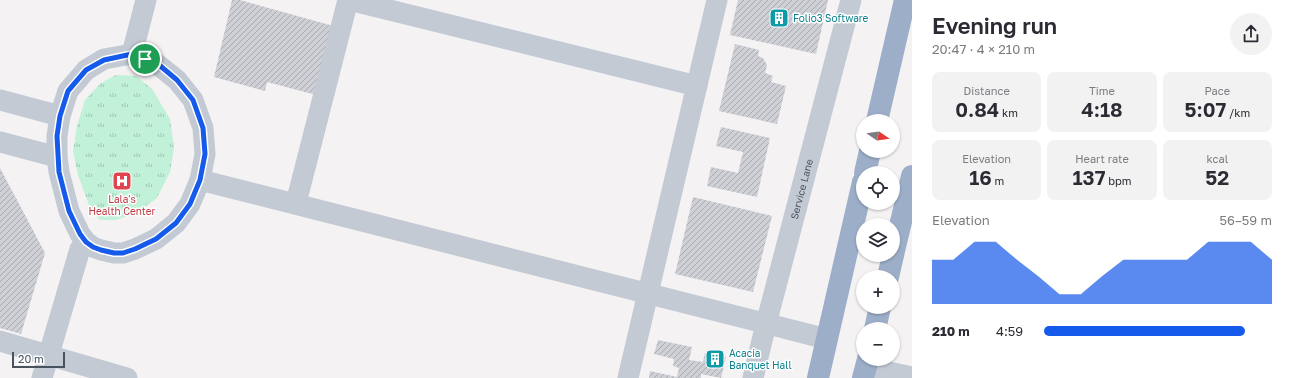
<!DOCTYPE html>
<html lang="en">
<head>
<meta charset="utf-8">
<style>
  :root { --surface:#fff; --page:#f2f2f3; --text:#2b2b33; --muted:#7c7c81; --accent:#155aeb }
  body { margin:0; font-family:"Golos Text",sans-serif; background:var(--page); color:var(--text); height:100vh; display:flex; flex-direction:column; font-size:15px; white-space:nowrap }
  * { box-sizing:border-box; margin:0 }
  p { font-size:13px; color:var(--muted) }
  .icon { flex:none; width:22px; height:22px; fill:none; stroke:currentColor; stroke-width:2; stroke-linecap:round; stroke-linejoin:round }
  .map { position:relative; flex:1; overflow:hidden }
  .sheet { display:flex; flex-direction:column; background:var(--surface); width:380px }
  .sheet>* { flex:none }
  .needle { width:26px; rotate:103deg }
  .fabs { position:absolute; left:856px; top:114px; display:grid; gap:8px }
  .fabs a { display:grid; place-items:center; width:44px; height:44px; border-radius:50%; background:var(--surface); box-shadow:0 1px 3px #0004; font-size:20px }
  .scale { position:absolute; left:12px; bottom:10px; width:53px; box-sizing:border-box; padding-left:4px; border:2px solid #495360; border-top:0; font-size:11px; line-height:14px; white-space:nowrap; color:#495360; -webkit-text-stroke:3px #fff; paint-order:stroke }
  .pin { position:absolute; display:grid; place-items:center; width:34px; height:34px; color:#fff; margin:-17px; border:2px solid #fff; border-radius:50%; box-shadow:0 1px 4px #0007 }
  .round { display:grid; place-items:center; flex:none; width:42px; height:42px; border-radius:21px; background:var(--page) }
  .headline { display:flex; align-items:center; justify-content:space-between; height:68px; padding:0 20px }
  h1 { font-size:22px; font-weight:600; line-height:30px }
  .metrics { display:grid; grid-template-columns:repeat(3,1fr); gap:6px; height:68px; padding:4px 20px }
  .metrics div { display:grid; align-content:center; border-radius:8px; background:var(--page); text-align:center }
  .metrics b { font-size:20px; font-weight:600 }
  .metrics small { font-size:11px; font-weight:400 }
  .metrics p { font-size:11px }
  .chart { height:112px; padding:8px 20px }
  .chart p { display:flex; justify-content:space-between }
  .chart svg { width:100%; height:72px; margin-top:4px; fill:var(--accent); opacity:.7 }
  ul { padding:0 20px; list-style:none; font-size:13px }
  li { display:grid; grid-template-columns:64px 48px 1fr; align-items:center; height:30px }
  li i { height:10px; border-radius:5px; background:var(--accent) }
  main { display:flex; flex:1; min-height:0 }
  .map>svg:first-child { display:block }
  .grass { fill:url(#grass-tufts) }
  .building { fill:url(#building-hatch) }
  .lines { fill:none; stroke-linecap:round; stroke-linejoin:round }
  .minor { stroke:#c3cad4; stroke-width:21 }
  .trunk { stroke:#9daec9; stroke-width:22 }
  .route-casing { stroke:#fff; stroke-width:8 }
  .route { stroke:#155aeb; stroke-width:5 }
  .labels { text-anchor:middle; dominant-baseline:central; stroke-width:3; stroke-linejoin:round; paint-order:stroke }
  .culture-label { font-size:10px; fill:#0d838f; stroke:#fff; text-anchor:start }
  .street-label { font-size:10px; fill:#495360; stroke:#fff }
  .health-label { font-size:10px; fill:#be3a42; stroke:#fff }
</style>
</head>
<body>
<main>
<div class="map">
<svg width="912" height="378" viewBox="0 0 912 378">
  <defs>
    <pattern id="grass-tufts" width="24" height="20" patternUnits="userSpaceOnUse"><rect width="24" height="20" fill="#c1f1d9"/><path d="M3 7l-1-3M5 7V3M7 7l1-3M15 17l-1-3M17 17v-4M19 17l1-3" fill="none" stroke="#9fc6b3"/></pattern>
    <pattern id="building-hatch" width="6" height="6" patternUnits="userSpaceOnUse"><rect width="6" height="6" fill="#ced0d6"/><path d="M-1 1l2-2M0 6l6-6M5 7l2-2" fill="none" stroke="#a9abb1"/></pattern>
  </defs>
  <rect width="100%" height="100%" fill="#f4f2f2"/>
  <polygon class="grass" points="116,75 136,76 152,89 170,119 174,148 170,172 157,198 136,213 116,220 100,220 89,205 78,175 73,151 77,126 85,100 101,83"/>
  <g class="building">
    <polygon points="232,0 240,0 337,27 320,96 267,82 265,91 214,77"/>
    <polygon points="738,0 828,0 816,54 730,35"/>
    <polygon points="735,44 759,50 758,56 763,58 767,65 765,73 773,76 771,82 786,86 777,124 719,111"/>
    <polygon points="721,127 770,138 757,197 707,186 711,167 738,173 743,152 716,146"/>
    <polygon points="0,168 45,253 21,334 0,328"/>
    <polygon points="693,197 772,216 753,292 675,274"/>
    <polygon points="658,340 692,347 689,360 703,362 705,353 726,357 721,378 701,374 701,378 649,378 650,371 677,377 679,368 673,366 674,359 654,354"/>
  </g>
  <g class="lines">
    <g class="minor">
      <polyline points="349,0 697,86"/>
      <polygon points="132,54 157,64 177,80 193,100 203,128 205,154 200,180 190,204 176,223 156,239 135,249 123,253 114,253 101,250 93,247 86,242 80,234 69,211 59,172 57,157 57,136 60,116 68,91 86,70 104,59"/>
      <polyline points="132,54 146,0"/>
      <polyline points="0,100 60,116"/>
      <polyline points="0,142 57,157"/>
      <polyline points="200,180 827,339"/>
      <polyline points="296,203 348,0"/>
      <polyline points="0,341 127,378"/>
      <polyline points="866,367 912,377"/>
      <polyline points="42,378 80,249 86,242"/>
      <polyline points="628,378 717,0"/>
      <path id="s1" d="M 753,378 L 766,324 L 851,0"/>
    </g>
    <g class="trunk">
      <polyline points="877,121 905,0"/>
      <polyline points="865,173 870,151"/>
      <polyline points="893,255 912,176"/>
      <polyline points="888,277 893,255"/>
      <polyline points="875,329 880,307"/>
      <polyline points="818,378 863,182"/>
      <polyline points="863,378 868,359"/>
    </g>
  </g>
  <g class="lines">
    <defs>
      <polygon id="route" points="132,54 158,64 177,80 193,100 203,128 205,154 200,180 190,204 176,223 156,239 135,249 123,253 114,253 101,250 93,247 86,242 80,234 69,211 59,172 57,136 60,116 68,91 86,70 104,60"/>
    </defs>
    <use href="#route" class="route-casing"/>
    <use href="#route" class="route"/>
  </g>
  <defs>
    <symbol id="building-square" viewBox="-11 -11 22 22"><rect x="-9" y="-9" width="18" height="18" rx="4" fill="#0f9aa8" stroke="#fff"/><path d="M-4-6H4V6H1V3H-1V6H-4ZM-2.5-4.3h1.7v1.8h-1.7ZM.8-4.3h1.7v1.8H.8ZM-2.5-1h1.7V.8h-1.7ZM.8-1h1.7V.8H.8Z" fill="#fff"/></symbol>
    <symbol id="hospital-square" viewBox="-11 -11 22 22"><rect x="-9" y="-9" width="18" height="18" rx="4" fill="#e0444e" stroke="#fff"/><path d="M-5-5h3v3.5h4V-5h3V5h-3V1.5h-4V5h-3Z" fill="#fff"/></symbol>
  </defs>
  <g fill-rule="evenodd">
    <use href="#building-square" x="768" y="7" width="22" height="22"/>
    <use href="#hospital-square" x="111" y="170" width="22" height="22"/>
    <use href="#building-square" x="704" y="348" width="22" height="22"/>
  </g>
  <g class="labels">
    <g class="culture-label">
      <text x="793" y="18">Folio3 Software</text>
      <text x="729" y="353">Acacia<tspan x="729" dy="12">Banquet Hall</tspan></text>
    </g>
    <g class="street-label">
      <text stroke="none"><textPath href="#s1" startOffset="195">Service Lane</textPath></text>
    </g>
    <g class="health-label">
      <text x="122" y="199">Lala's<tspan x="122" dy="12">Health Center</tspan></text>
    </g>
  </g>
</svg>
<div class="fabs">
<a><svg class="needle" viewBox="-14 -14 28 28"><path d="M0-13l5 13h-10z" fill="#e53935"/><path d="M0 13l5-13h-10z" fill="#7c7c81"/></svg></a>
<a><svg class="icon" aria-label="locate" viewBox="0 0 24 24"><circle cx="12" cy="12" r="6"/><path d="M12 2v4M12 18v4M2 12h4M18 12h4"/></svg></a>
<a><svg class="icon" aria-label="layers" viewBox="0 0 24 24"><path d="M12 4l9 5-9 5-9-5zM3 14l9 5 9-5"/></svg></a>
<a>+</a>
<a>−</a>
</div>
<div class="scale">20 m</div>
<div class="pin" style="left:145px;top:59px;background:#1e9e55"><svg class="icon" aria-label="arrive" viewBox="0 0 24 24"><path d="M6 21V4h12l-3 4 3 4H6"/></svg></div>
</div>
<section class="sheet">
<div class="headline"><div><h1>Evening run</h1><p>20:47 · 4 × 210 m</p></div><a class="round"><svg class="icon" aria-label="share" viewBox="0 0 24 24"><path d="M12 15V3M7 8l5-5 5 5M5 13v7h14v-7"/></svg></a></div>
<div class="metrics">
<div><p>Distance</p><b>0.84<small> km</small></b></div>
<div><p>Time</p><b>4:18</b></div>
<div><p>Pace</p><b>5:07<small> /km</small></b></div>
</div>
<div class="metrics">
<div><p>Elevation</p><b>16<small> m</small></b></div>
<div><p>Heart rate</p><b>137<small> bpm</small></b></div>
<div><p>kcal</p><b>52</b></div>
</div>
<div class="chart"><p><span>Elevation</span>56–59 m</p>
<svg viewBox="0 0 160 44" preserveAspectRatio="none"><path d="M0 44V17L10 17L20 6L30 6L40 17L50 27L60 38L70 38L80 27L90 17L100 17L110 17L120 17L130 6L140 6L150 6L160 17V44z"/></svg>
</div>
<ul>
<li><b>210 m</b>4:59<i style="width:88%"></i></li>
</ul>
</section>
</main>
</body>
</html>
